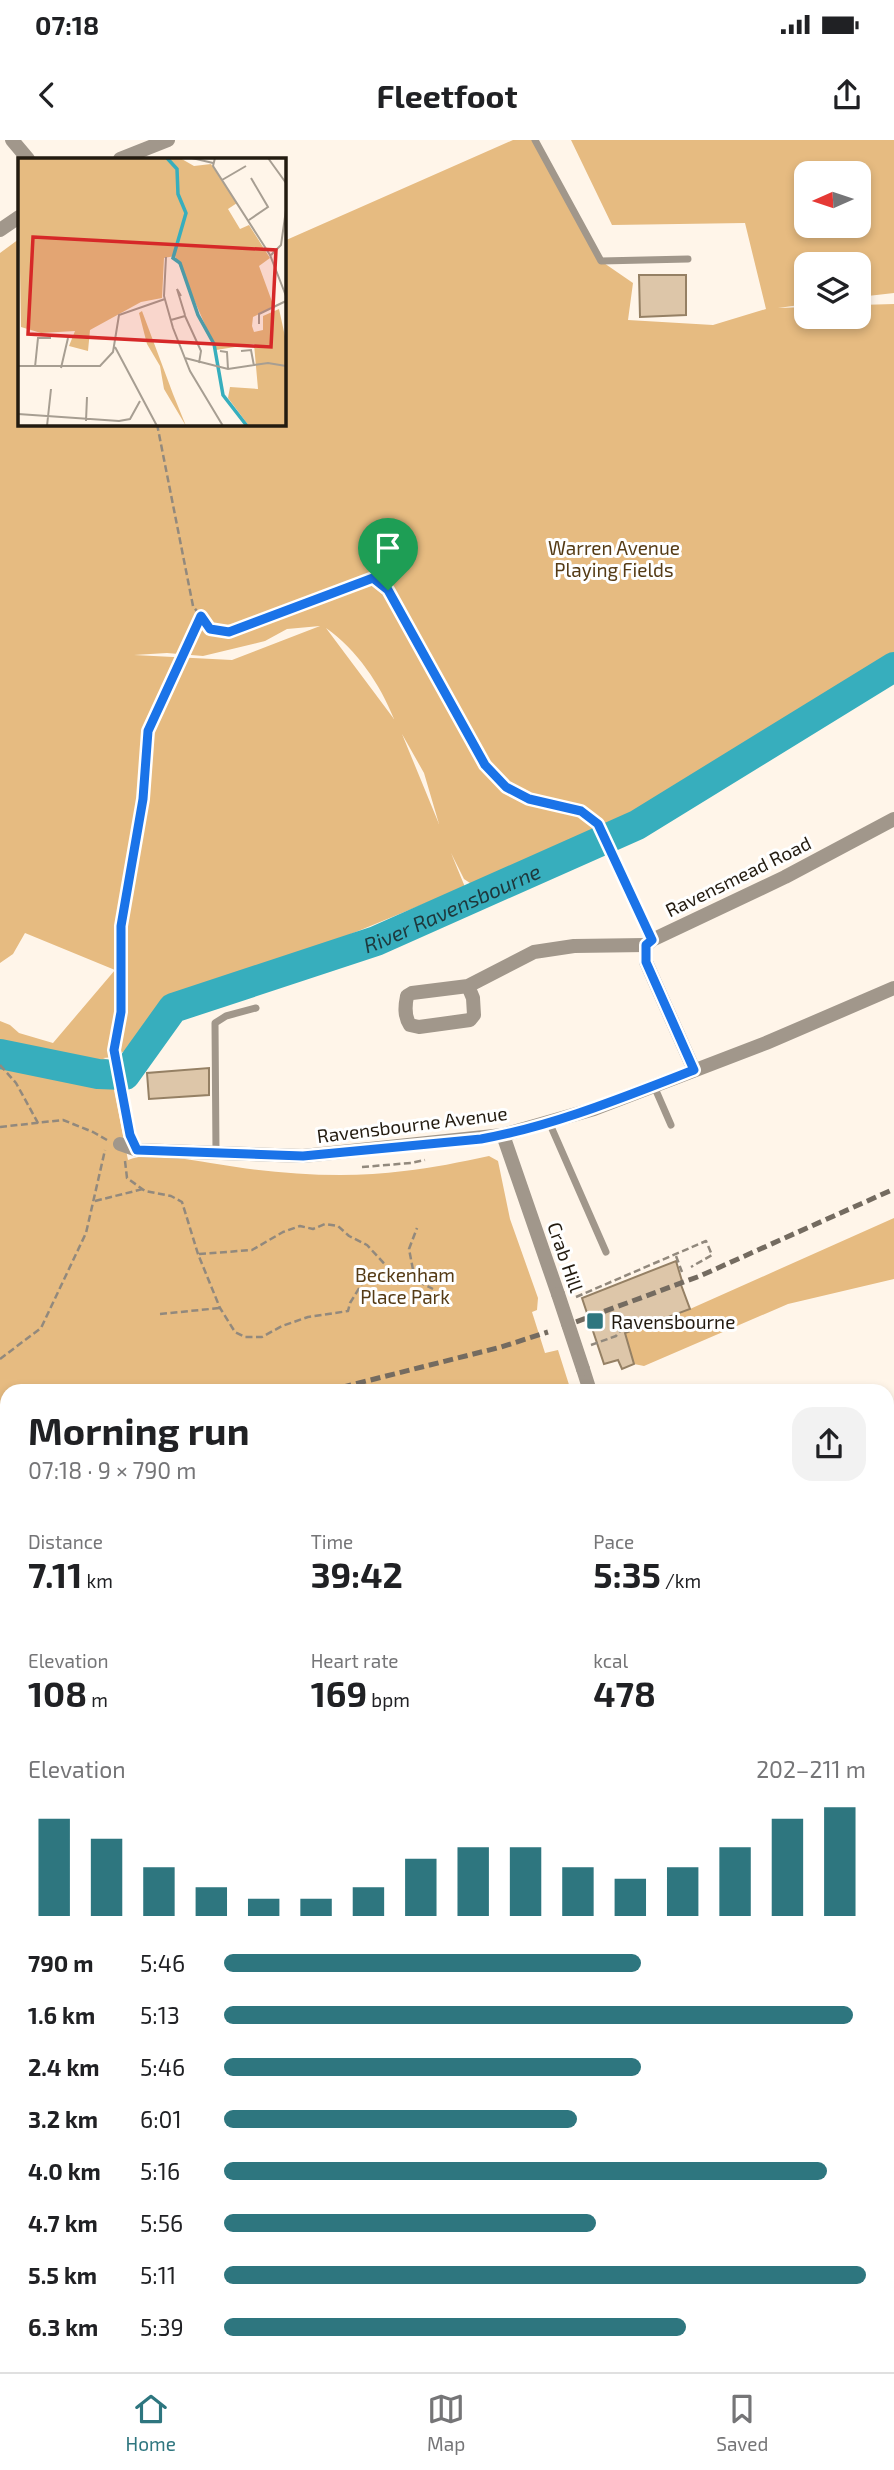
<!DOCTYPE html>
<html lang="en">
<head>
<meta charset="utf-8">
<style>
  :root { --surface:#fff; --page:#f2f2f2; --text:#202124; --muted:#757577; --line:#e0e0e0; --accent:#2e767f }
  body { margin:0; font-family:"Exo 2",sans-serif; background:var(--page); color:var(--text); height:100vh; display:flex; flex-direction:column; font-size:26px; white-space:nowrap }
  * { box-sizing:border-box; margin:0 }
  p { font-size:23px; color:var(--muted) }
  .icon { flex:none; width:38px; height:38px; fill:none; stroke:currentColor; stroke-width:2; stroke-linecap:round; stroke-linejoin:round }
  .map { position:relative; flex:1; overflow:hidden }
  .details { position:absolute; left:0px; top:1244px; width:894px; height:989px; display:flex; flex-direction:column; background:var(--surface); border-radius:21px 21px 0 0; box-shadow:0 4px 10px #0003 }
  .details>* { flex:none }
  .needle { width:46px; rotate:267deg }
  .controls { position:absolute; left:794px; top:21px; display:grid; gap:14px }
  .controls a { display:grid; place-items:center; width:77px; height:77px; border-radius:14px; background:var(--surface); box-shadow:0 4px 10px #0003; font-size:35px }
  .pin { position:absolute; display:grid; place-items:center; width:60px; height:60px; color:#fff; margin:-72px -30px; border-radius:50% 50% 50% 0; rotate:-45deg; box-shadow:0 0 7px #0007 }
  .pin .icon { rotate:45deg }
  .round { display:grid; place-items:center; flex:none; width:74px; height:74px; border-radius:21px; background:var(--page) }
  .summary { display:flex; align-items:center; justify-content:space-between; height:119px; padding:0 28px }
  h1 { font-size:38px; font-weight:700; line-height:52px }
  .figures { display:grid; grid-template-columns:repeat(3,1fr); gap:10px; height:119px; padding:7px 28px }
  .figures div { display:grid; align-content:center }
  .figures b { font-size:35px; font-weight:700 }
  .figures small { font-size:19px; font-weight:400 }
  .figures p { font-size:19px }
  .chart { height:196px; padding:14px 28px }
  .chart p { display:flex; justify-content:space-between }
  .chart svg { width:100%; height:126px; margin-top:7px; stroke:var(--accent); stroke-width:6 }
  ul { padding:0 28px; list-style:none; font-size:23px }
  li { display:grid; grid-template-columns:112px 84px 1fr; align-items:center; height:52px }
  li i { height:18px; border-radius:9px; background:var(--accent) }
  .status { display:flex; justify-content:space-between; align-items:center; height:49px; padding:0 35px; background:var(--surface); direction:ltr }
  .status svg { height:19px; fill:currentColor }
  header { display:flex; justify-content:space-between; align-items:center; height:91px; padding:0 28px; background:var(--surface); font-size:32px; font-weight:700 }
  .dock { display:flex; justify-content:space-around; align-items:center; height:98px; border-top:2px solid var(--line); background:var(--surface); font-size:19px; color:var(--muted) }
  .dock a { display:grid; justify-items:center; gap:4px }
  .dock .active { color:var(--accent) }
  .map>svg:first-child { display:block }
  .green { fill:#e6bb81; fill-rule:evenodd }
  .lines { fill:none; stroke-linecap:round; stroke-linejoin:round }
  .river { stroke:#37aebd; stroke-width:30 }
  .building { fill:#ddc6a9; stroke:#958064; stroke-width:2 }
  .path { stroke:#92897d; stroke-width:2.5; stroke-dasharray:7 3.5; stroke-linecap:butt }
  .service { stroke:#a1978b; stroke-width:7 }
  .minor { stroke:#a1978b; stroke-width:14 }
  .rail { stroke:#746b60; stroke-width:5; stroke-dasharray:10 5; stroke-linecap:butt }
  .minor-bridge { stroke:#a1978b; stroke-width:14 }
  .route-casing { stroke:#fff; stroke-width:14 }
  .route { stroke:#1a73e8; stroke-width:9 }
  .poi-dot { fill:#2e767f; stroke:#fff; stroke-width:2.5 }
  .labels { text-anchor:middle; dominant-baseline:central; stroke-width:6; stroke-linejoin:round; paint-order:stroke }
  .park-label { font-size:19px; fill:#553b15; stroke:#fff }
  .street-label { font-size:19px; fill:#231b10; stroke:#fff }
  .poi-label { font-size:19px; fill:#231b10; stroke:#fff; text-anchor:start }
  .water-label { font-size:21px; font-style:italic; fill:#1e373b; stroke:#fff }
  .inset-river { fill:none; stroke:#37aebd; stroke-width:3.5 }
  .inset-road { fill:none; stroke:#a79e92; stroke-width:2 }
  .view { fill:#d62828; fill-opacity:0.15; stroke:#d62828; stroke-width:3.5 }
  .inset-edge { fill:none; stroke:#231b10; stroke-width:3.5 }
</style>
</head>
<body>
<div class="status"><b>07:18</b><svg viewBox="0 0 49 12"><path d="M0 12V9h3v3zM5 12V6h3v6zM10 12V3h3v9zM15 12V0h3v12zM26 1h20v11H26zM47 4h2v5h-2z"/></svg></div>
<header><svg class="icon" aria-label="back" viewBox="0 0 24 24"><path d="M15 5l-7 7 7 7"/></svg>Fleetfoot<svg class="icon" aria-label="share" viewBox="0 0 24 24"><path d="M12 15V3M7 8l5-5 5 5M5 13v7h14v-7"/></svg></header>
<div class="map">
<svg width="894" height="2232" viewBox="0 0 894 2232">
  <rect width="100%" height="100%" fill="#fff5e9"/>
  <g class="green">
    <path d="M 513,0 L 535,0 L 601,121 L 633,143 L 628,180 L 713,185 L 766,169 L 745,83 L 612,85 L 571,0 L 894,0 L 894,153 L 859,157 L 859,124 L 807,124 L 807,164 L 778,168 L 807,167 L 807,177 L 859,177 L 859,165 L 894,164 L 894,527 L 625,690 L 505,736 L 479,749 L 464,739 L 451,713 L 465,747 L 312,810 L 239,846 L 237,839 L 115,917 L 103,918 L 108,920 L 128,1020 C 149,1011 194,1021 217,1024 C 276,1034 345,1039 404,1031 C 432,1028 461,1022 489,1016 L 498,1021 L 510,1079 L 538,1158 L 537,1170 L 532,1172 L 545,1213 L 558,1210 L 571,1251 L 7,1251 L 7,2226 L 841,2226 L 841,2232 L 0,2232 L 0,881 L 10,885 L 19,893 L 53,903 L 115,830 L 25,793 L 13,814 L 0,823 L 0,113 L 19,99 L 19,284 L 284,284 L 284,101 ZM 807,33 L 859,33 L 859,86 L 807,86 ZM 320,486 L 232,520 L 134,515 L 167,513 L 203,516 L 265,501 L 287,489 ZM 326,488 C 357,510 380,544 394,579 ZM 402,594 L 424,633 L 439,684 Z"/>
    <polygon points="894,1078 894,1139 788,1164 644,1226 634,1224 625,1193 690,1169"/>
    <rect x="887" y="1666" width="7" height="134"/>
  </g>
  <g class="lines">
    <path class="river" id="s1" d="M 0,914 L 98,934 L 125,935 L 173,868 L 376,801 L 637,685 L 894,527"/>
  </g>
  <g class="building">
    <polygon points="639,135 686,135 686,175 640,177"/>
    <polygon points="209,928 209,955 149,959 147,933"/>
    <polygon points="676,1121 682,1141 680,1142 690,1169 625,1193 634,1224 622,1229 618,1220 604,1224 582,1158"/>
  </g>
  <g class="lines">
    <g class="path">
      <polyline points="157,284 193,466 210,489 229,492 374,438 388,451 485,625 506,647 529,659 581,671 599,684 646,787"/>
      <polyline points="0,925 16,943 38,983"/>
      <polyline points="0,987 63,980 93,992 107,1000"/>
      <polyline points="129,991 114,910 121,872 121,786 143,659 148,591 200,477"/>
      <polyline points="125,1021 127,1038 145,1051 171,1056 182,1062 198,1114 220,1168 235,1192 245,1197 262,1197 282,1186 308,1177 348,1171 350,1163 363,1142 391,1131 407,1136 433,1149"/>
      <polyline points="362,1027 411,1023 425,1020"/>
      <polyline points="95,1061 143,1049"/>
      <polyline points="199,1114 252,1110 283,1092 300,1086 313,1089 325,1084 338,1086 349,1096 367,1105 391,1131"/>
      <polyline points="676,1116 682,1132"/>
      <polyline points="415,1140 409,1109 417,1088"/>
      <polyline points="576,1157 706,1101 712,1115 691,1127"/>
      <polyline points="160,1174 220,1168"/>
      <polyline points="591,1205 616,1196 627,1182"/>
      <polyline points="0,1219 41,1188 86,1093 105,1010"/>
      <polyline points="0,1562 7,1558"/>
      <polyline points="0,1613 7,1630"/>
      <polyline points="0,1745 7,1751"/>
      <polyline points="0,1876 7,1845"/>
      <polyline points="0,1985 7,1984"/>
      <polyline points="0,2081 7,2086"/>
      <polyline points="0,2177 7,2185"/>
      <polyline points="81,2226 97,2232"/>
      <polyline points="226,2226 241,2232"/>
      <polyline points="310,2226 318,2232"/>
      <polyline points="388,2226 388,2232"/>
      <polyline points="162,2232 182,2231 204,2226"/>
      <polyline points="336,2232 340,2226"/>
      <polyline points="515,2232 520,2226"/>
    </g>
    <g class="service">
      <polyline points="535,0 601,121 688,119"/>
      <polyline points="654,946 671,985"/>
      <polyline points="549,982 606,1112"/>
      <polyline points="216,1013 215,883 226,876 256,868"/>
    </g>
    <g class="minor">
      <polyline points="12,0 28,19"/>
      <polyline points="120,19 168,0"/>
      <polyline points="0,90 19,77"/>
      <path d="M 468,846 L 473,858 L 474,875 L 470,880 L 419,887 L 410,885 C 404,876 405,866 407,856 L 412,853 L 468,846 L 534,812 L 574,806 L 646,805"/>
      <polyline points="694,930 646,822 646,805 652,800 785,737 894,679"/>
      <polyline points="503,995 558,1154"/>
      <polyline points="120,1004 137,1010 303,1016 503,995 594,969 766,903 894,848"/>
      <polyline points="583,1229 590,1251"/>
      <polyline points="887,1425 894,1425"/>
    </g>
    <g class="rail">
      <polyline points="562,1187 700,1136 894,1049"/>
      <polyline points="327,1251 501,1207 548,1192"/>
      <polyline points="0,1336 7,1334"/>
    </g>
    <polyline class="minor-bridge" points="558,1154 583,1229"/>
  </g>
  <g class="lines">
    <defs>
      <path id="route" d="M 373,438 L 388,450 L 485,625 L 506,647 L 529,659 L 581,671 L 598,684 L 652,800 L 646,805 L 646,822 L 694,930 C 624,957 554,986 481,999 L 303,1016 L 137,1010 L 130,995 L 114,910 L 121,872 L 121,786 L 143,659 L 148,591 L 201,476 L 210,489 L 229,492 Z"/>
    </defs>
    <use href="#route" class="route-casing"/>
    <use href="#route" class="route"/>
  </g>
  <rect class="poi-dot" x="586" y="1172" width="18" height="18" rx="3.5"/>
  <g class="labels">
    <g class="park-label">
      <text x="614" y="407">Warren Avenue<tspan x="614" dy="22">Playing Fields</tspan></text>
      <text x="405" y="1134">Beckenham<tspan x="405" dy="22">Place Park</tspan></text>
    </g>
    <g class="street-label">
      <text transform="translate(738 736) rotate(-26)">Ravensmead Road</text>
      <text transform="translate(412 984) rotate(-7)">Ravensbourne Avenue</text>
      <text transform="translate(566 1117) rotate(71)">Crab Hill</text>
    </g>
    <g class="poi-label">
      <text x="611" y="1181">Ravensbourne</text>
    </g>
    <g class="water-label">
      <text stroke="none"><textPath href="#s1" startOffset="506">River Ravensbourne</textPath></text>
    </g>
  </g>
  <g transform="translate(18 18)">
    <rect width="268" height="268" fill="#fff5e9"/>
    <path d="M 0,0 L 162,0 L 176,8 L 193,6 L 219,45 L 210,51 L 222,71 L 231,67 L 252,100 L 241,108 L 256,149 L 235,159 L 234,168 L 236,174 L 245,172 L 245,158 L 261,151 L 268,183 L 268,268 L 231,268 L 210,240 L 212,229 L 240,231 L 236,186 L 198,192 L 157,98 L 146,100 L 144,140 L 123,144 L 72,172 L 70,193 L 51,188 L 57,173 L 23,175 L 3,169 ZM 124,153 L 155,236 L 168,268 L 146,231 L 142,208 L 129,186 L 121,155 Z" fill="#e6bb81"/>
    <path class="inset-river" d="M 149,0 L 159,11 L 160,36 L 168,55 L 155,100 L 162,105 L 180,157 L 196,186 L 205,237 L 229,268"/>
    <path class="inset-road" d="M 174,0 L 195,5M 197,0 L 195,8 L 252,97 L 268,138M 250,0 L 268,25M 204,22 L 228,8M 231,62 L 250,49 L 233,20M 253,97 L 263,87 L 268,52M 148,99 L 146,138 L 155,170 L 172,213 L 205,268M 163,138 L 159,131 L 167,157M 153,162 L 167,158 L 183,193 L 181,205M 241,166 L 241,156 L 268,143M 97,189 L 139,268M 202,193 L 209,194 L 210,211M 223,193 L 233,192 L 236,208M 167,200 L 210,211 L 250,205 L 268,208M 0,208 L 82,208 L 95,194 L 101,157 L 147,141M 17,209 L 20,180 L 33,180M 43,210 L 50,180M 0,256 L 101,263 L 112,261 L 122,243M 68,263 L 69,239M 29,268 L 33,231"/>
    <path class="view" d="M 15,79 L 258,92 L 253,189 L 10,176 Z"/>
    <rect width="268" height="268" class="inset-edge"/>
  </g>
</svg>
<div class="controls">
<a><svg class="needle" viewBox="-14 -14 28 28"><path d="M0-13l5 13h-10z" fill="#e53935"/><path d="M0 13l5-13h-10z" fill="#757577"/></svg></a>
<a><svg class="icon" aria-label="layers" viewBox="0 0 24 24"><path d="M12 4l9 5-9 5-9-5zM3 14l9 5 9-5"/></svg></a>
</div>
<div class="pin" style="left:388px;top:450px;background:#1e9e55"><svg class="icon" aria-label="arrive" viewBox="0 0 24 24"><path d="M6 21V4h12l-3 4 3 4H6"/></svg></div>
<section class="details">
<div class="summary"><div><h1>Morning run</h1><p>07:18 · 9 × 790 m</p></div><a class="round"><svg class="icon" aria-label="share" viewBox="0 0 24 24"><path d="M12 15V3M7 8l5-5 5 5M5 13v7h14v-7"/></svg></a></div>
<div class="figures">
<div><p>Distance</p><b>7.11<small> km</small></b></div>
<div><p>Time</p><b>39:42</b></div>
<div><p>Pace</p><b>5:35<small> /km</small></b></div>
</div>
<div class="figures">
<div><p>Elevation</p><b>108<small> m</small></b></div>
<div><p>Heart rate</p><b>169<small> bpm</small></b></div>
<div><p>kcal</p><b>478</b></div>
</div>
<div class="chart"><p><span>Elevation</span>202–211 m</p>
<svg viewBox="0 0 160 44" preserveAspectRatio="none"><path d="M5 44V10M15 44V17M25 44V27M35 44V34M45 44V38M55 44V38M65 44V34M75 44V24M85 44V20M95 44V20M105 44V27M115 44V31M125 44V27M135 44V20M145 44V10M155 44V6"/></svg>
</div>
<ul>
<li><b>790 m</b>5:46<i style="width:65%"></i></li>
<li><b>1.6 km</b>5:13<i style="width:98%"></i></li>
<li><b>2.4 km</b>5:46<i style="width:65%"></i></li>
<li><b>3.2 km</b>6:01<i style="width:55%"></i></li>
<li><b>4.0 km</b>5:16<i style="width:94%"></i></li>
<li><b>4.7 km</b>5:56<i style="width:58%"></i></li>
<li><b>5.5 km</b>5:11<i style="width:100%"></i></li>
<li><b>6.3 km</b>5:39<i style="width:72%"></i></li>
</ul>
</section>
</div>
<nav class="dock">
<a class="active"><svg class="icon" aria-label="home" viewBox="0 0 24 24"><path d="M3 11l9-7 9 7M6 9v11h12V9"/></svg>Home</a>
<a><svg class="icon" aria-label="map" viewBox="0 0 24 24"><path d="M3 6l6-2 6 2 6-2v14l-6 2-6-2-6 2zM9 4v14M15 6v14"/></svg>Map</a>
<a><svg class="icon" aria-label="saved" viewBox="0 0 24 24"><path d="M7 4h10v16l-5-4-5 4z"/></svg>Saved</a>
</nav>
</body>
</html>
